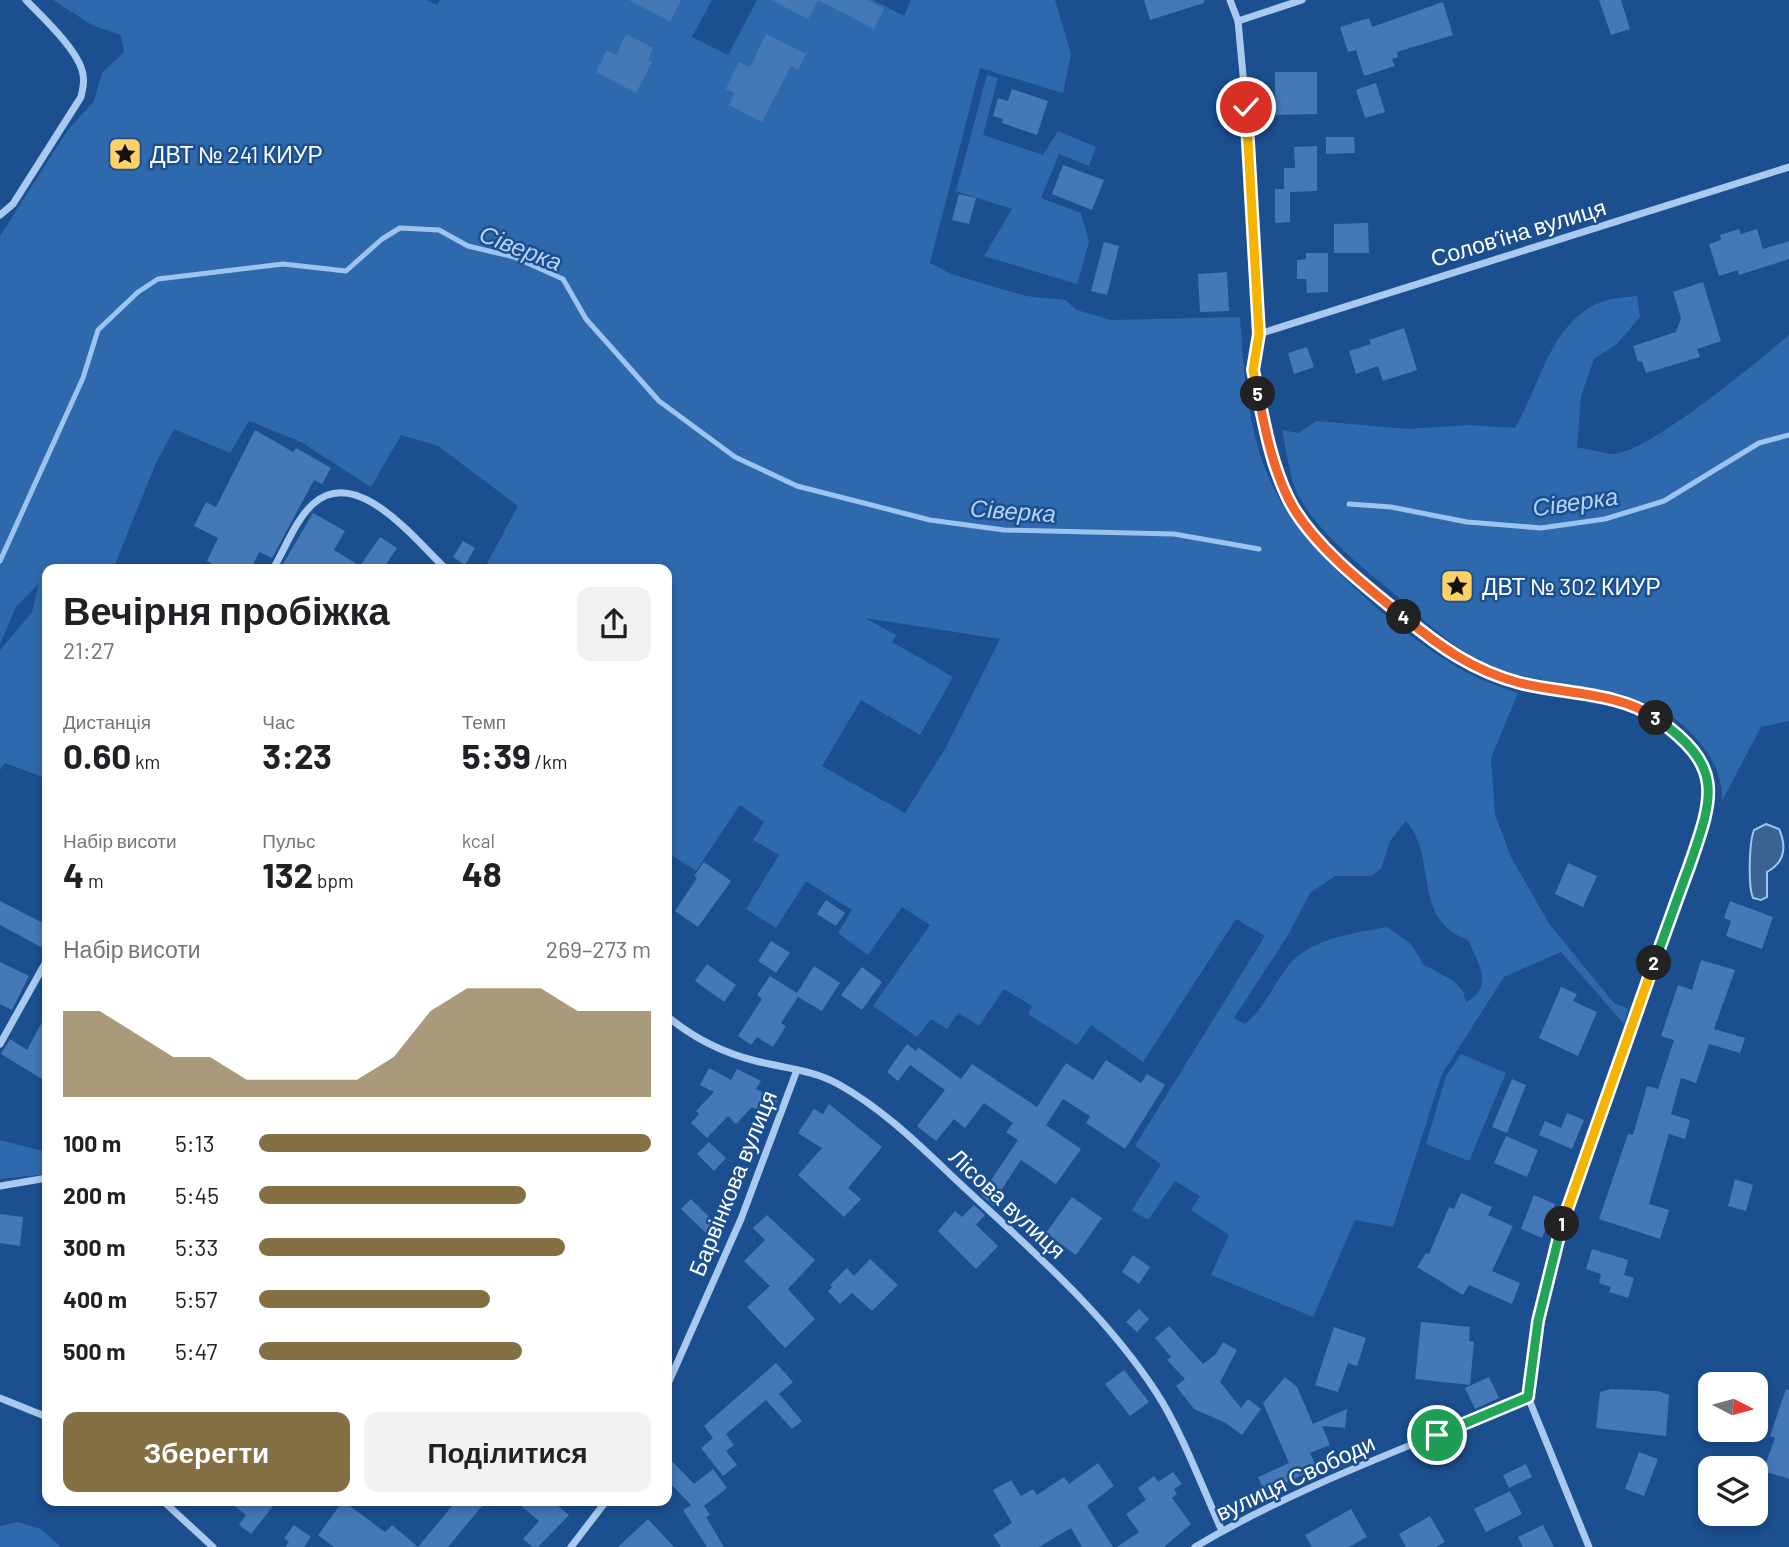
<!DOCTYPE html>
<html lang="uk">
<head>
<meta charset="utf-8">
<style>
  :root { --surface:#fff; --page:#f2f2f2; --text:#202124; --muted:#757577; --accent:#847042 }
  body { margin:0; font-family:Barlow,sans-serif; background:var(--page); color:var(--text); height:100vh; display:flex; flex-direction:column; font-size:26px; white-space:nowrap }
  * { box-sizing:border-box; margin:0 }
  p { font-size:23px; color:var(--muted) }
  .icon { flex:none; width:38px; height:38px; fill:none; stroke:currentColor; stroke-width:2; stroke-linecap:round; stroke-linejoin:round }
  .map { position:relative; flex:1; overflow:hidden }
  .sheet { position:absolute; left:42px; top:564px; width:630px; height:942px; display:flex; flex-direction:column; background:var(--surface); border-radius:14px; box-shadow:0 4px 10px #0003 }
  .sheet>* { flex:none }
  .needle { width:46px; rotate:96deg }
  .controls { position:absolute; left:1698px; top:1372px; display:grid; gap:14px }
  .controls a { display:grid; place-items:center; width:70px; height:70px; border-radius:14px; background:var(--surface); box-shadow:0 4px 10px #0003; font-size:35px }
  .pin { position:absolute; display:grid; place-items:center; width:60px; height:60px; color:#fff; margin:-30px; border:4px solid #fff; border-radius:50%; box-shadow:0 2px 7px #0007 }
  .km { position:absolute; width:35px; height:35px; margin:-18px; border-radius:50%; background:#222; color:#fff; font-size:19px; line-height:35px; text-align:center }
  .round { display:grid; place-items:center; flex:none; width:74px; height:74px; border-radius:14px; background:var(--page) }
  .head { display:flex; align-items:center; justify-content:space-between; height:119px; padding:0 21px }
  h1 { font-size:38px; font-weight:700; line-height:52px }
  .figures { display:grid; grid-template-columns:repeat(3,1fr); gap:10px; height:119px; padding:7px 21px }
  .figures div { display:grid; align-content:center }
  .figures b { font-size:35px; font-weight:700 }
  .figures small { font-size:19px; font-weight:400 }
  .figures p { font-size:19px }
  .chart { height:196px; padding:14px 21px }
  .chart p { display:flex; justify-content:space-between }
  .chart svg { width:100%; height:126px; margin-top:7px; fill:var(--accent); opacity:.7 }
  .cta { display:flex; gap:14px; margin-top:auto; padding:14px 21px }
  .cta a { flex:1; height:80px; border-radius:14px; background:var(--accent); color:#fff; font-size:28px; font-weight:700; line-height:80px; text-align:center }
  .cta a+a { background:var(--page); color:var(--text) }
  ul { padding:0 21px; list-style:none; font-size:23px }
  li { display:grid; grid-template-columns:112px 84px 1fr; align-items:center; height:52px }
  li i { height:18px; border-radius:9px; background:var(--accent) }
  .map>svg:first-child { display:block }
  .green { fill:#2e69ad; fill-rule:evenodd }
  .water { fill:#3c6290; stroke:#9cc4f0; stroke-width:2 }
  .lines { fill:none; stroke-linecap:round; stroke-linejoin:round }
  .stream { stroke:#9cc4f0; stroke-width:5 }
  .building { fill:#4478b7 }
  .street { stroke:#a9c9ee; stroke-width:7 }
  .split-1-casing { stroke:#fff; stroke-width:14 }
  .split-2-casing { stroke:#fff; stroke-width:14 }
  .split-3-casing { stroke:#fff; stroke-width:14 }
  .split-4-casing { stroke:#fff; stroke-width:14 }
  .split-5-casing { stroke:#fff; stroke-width:14 }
  .split-6-casing { stroke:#fff; stroke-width:14 }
  .split-1 { stroke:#22a559; stroke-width:9 }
  .split-2 { stroke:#f5b400; stroke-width:9 }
  .split-3 { stroke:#22a559; stroke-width:9 }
  .split-4 { stroke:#f0652b; stroke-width:9 }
  .split-5 { stroke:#f0652b; stroke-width:9 }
  .split-6 { stroke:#f5b400; stroke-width:9 }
  .labels { text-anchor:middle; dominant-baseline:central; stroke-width:5; stroke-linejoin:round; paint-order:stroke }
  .poi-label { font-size:23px; fill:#fff; stroke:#1b4f8f; text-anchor:start }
  .street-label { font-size:23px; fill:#fff; stroke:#1b4f8f }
  .water-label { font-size:24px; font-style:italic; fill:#b5d3f5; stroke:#1b4f8f }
</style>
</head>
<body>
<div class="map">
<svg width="1789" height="1547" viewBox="0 0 1789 1547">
  <rect width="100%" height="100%" fill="#1b4f8f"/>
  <g class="green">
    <path d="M 53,0 L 426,0 L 437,5 L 440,0 L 712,0 L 692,37 L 728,55 L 757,0 L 873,0 L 904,16 L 911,0 L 1055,0 L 1071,54 L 1063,93 L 980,68 L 930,263 L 951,274 L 1026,296 L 1065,300 L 1077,310 L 1111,320 L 1240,317 C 1244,380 1249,447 1281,502 C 1316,561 1416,649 1478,678 C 1491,684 1505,688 1518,693 L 1491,758 L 1495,814 L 1511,857 L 1550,925 L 1614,1003 L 1628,1009 L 1624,1024 L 1561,952 L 1504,977 L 1442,1074 L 1393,1227 L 1355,1220 L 1313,1317 L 1211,1275 L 1229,1235 L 1191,1210 L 1200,1196 L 1175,1181 L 1148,1220 L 1132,1210 L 1161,1164 L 1135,1146 L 1265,936 L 1236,919 L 1143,1062 L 1091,1025 L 1077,1045 L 1028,1014 L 1032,1006 L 1004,989 L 979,1026 L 958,1013 L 947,1029 L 931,1019 L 917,1037 L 873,1006 L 930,925 L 902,907 L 868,955 L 838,933 L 852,910 L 806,881 L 776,928 L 746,909 L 779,855 L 753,840 L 764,822 L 740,805 L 696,871 L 667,852 L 667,569 L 484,569 L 518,506 L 438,446 L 401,435 L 371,487 L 301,442 L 249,421 L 230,453 L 174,429 L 156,463 L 113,569 L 47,569 L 47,772 L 45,778 L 5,763 L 0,770 L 0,650 L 32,612 L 39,583 L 16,607 L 0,644 L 0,236 L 67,131 L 94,101 L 102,73 L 124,52 L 121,35 L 92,25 ZM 865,618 L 1000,639 L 945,749 L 905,813 L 822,766 L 861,700 L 920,735 L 953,677 L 892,642 L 896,635 ZM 1406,821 C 1439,859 1410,918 1468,940 C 1478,962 1495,988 1466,1002 L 1463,991 L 1455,982 L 1423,964 L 1411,944 L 1387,927 C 1359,932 1323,937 1299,955 C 1279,970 1268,1006 1245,1024 L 1234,1018 L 1288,935 L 1310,893 L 1335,876 L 1371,876 L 1381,869 L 1390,841 Z"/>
    <polygon points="987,75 998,78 983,135 1043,155 1058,131 1096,147 1089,166 1059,154 1041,198 1081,213 1089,242 1077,284 984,256 1012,209 956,191"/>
    <path d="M 1637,296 L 1640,317 L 1617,344 L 1594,359 L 1581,396 L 1577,448 C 1589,448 1602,454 1614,454 C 1651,451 1758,361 1789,335 L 1789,721 L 1761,727 L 1722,801 C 1722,776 1715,762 1700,743 C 1647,675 1555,696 1485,663 C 1453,648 1430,625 1404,602 C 1368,571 1324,540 1299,497 C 1289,479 1287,450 1282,430 L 1298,433 L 1317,421 L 1408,429 L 1469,425 L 1515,428 C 1541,384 1551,319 1604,301 C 1614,298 1627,297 1637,296 Z"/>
    <polygon points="1461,1054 1506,1073 1469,1161 1426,1144 1446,1076"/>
    <polygon points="0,1140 47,1152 47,1174 0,1179"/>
    <polygon points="18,1522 41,1529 61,1547 0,1547 0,1526"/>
  </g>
  <path class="water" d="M 1766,824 L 1779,829 C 1787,847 1785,862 1767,872 L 1767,897 L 1761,900 L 1753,898 C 1748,887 1749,843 1754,830 Z"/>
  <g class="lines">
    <g class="stream">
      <polyline points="1349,504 1391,507 1467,522 1541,528 1605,519 1664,501 1759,443 1789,435"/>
      <polyline points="0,561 83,378 98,330 138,292 158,279 283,264 346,271 382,239 400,228 439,230 468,246 514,257 563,279 586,319 659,401 735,457 797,486 930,520 1004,530 1174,534 1259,549"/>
    </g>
  </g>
  <g class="building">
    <polygon points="629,0 681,0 670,22"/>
    <polygon points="771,0 868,0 884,9 874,29 818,0 808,19"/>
    <polygon points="1144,0 1204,0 1204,3 1150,20"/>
    <polygon points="1599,0 1621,0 1630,29 1611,35"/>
    <polygon points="1443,2 1453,35 1397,52 1398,57 1392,59 1395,66 1364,76 1356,50 1348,52 1340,27 1369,18 1372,27"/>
    <polygon points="626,34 653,48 648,60 652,62 636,93 596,72 607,50 616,55"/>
    <polygon points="766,34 806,54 798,70 791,66 762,122 729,105 735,93 726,89 739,62 750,67"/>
    <polygon points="1275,72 1317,72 1317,114 1275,115"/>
    <polygon points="1376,83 1385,112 1365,118 1356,90"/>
    <polygon points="1012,89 1048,101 1037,135 1002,123 1003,119 993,116 998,98 1008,101"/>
    <polygon points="1326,137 1354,137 1355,153 1326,154"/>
    <polygon points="1317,146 1317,191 1290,192 1290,222 1275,223 1275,189 1284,189 1284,168 1295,168 1294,147"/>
    <polygon points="1063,165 1104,180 1092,210 1052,194"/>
    <polygon points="959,194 976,198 969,224 952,220"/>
    <polygon points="1368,223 1369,253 1334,253 1334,224"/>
    <polygon points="1739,229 1741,234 1757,229 1763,249 1789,241 1789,259 1739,275 1738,270 1719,276 1709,244 1721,240 1720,235"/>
    <polygon points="1104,242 1119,246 1107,295 1091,291"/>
    <polygon points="1306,253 1328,253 1328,292 1307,293 1306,279 1297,279 1297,260 1306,259"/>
    <polygon points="1227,272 1229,311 1200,312 1198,274"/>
    <polygon points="1703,282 1721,341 1697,349 1700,357 1646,373 1642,361 1638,362 1633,346 1676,332 1681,318 1673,292"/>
    <polygon points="1404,328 1417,370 1383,381 1378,366 1356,374 1349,351 1371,344 1369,340"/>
    <polygon points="1307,347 1314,367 1294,374 1288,353"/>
    <polygon points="255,430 293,452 296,448 331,468 322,484 314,480 272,558 259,552 251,569 222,569 207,561 218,538 194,526 206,502 216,507"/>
    <polygon points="313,513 345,531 334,550 360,566 380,537 397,548 383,569 293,569 283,564"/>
    <polygon points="463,541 475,548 465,565 453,557"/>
    <polygon points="704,862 731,881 698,927 675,911 697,878 694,876"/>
    <polygon points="1568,863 1597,876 1583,907 1555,894"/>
    <polygon points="826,900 845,913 836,926 817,914"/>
    <polygon points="0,901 47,925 47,934 41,947 0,925"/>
    <polygon points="1730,901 1773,917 1762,949 1726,936 1731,921 1724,918"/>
    <polygon points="771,941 790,953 776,973 758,961"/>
    <polygon points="1701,960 1735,970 1714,1029 1745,1038 1740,1053 1709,1044 1696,1083 1681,1078 1671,1114 1690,1120 1685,1139 1669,1134 1649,1204 1669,1210 1660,1239 1599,1219 1628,1134 1633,1135 1647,1086 1658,1089 1674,1040 1661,1036 1678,985 1692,990"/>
    <polygon points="0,962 29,976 12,1010 0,1004"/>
    <polygon points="707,964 736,985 724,1002 695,981"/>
    <polygon points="814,966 840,983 822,1011 798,997 781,1023 786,1026 773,1047 757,1037 751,1045 738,1036 762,999 757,995 770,976 797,993"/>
    <polygon points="862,967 882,982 862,1010 841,995"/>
    <polygon points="1561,987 1577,994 1573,1001 1597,1012 1578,1056 1539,1038"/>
    <polygon points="47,1013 47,1070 42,1079 1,1054 10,1039 27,1050"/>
    <polygon points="907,1044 916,1051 918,1047 961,1079 972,1064 1037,1107 1066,1063 1093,1080 1106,1060 1141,1083 1147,1074 1165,1085 1125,1149 1086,1123 1090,1116 1063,1099 1046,1125 1081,1149 1056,1184 1021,1160 1000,1192 1004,1196 994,1206 981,1195 1018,1140 1006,1132 1013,1123 984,1103 965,1128 954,1119 936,1141 917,1126 945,1090 910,1065 898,1081 887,1072"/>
    <polygon points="709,1068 731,1080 737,1069 761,1081 756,1089 778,1100 770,1116 752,1107 736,1124 728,1116 707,1138 691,1123 699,1114 696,1111 714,1092 700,1085"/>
    <polygon points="1512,1079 1526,1085 1507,1133 1492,1127"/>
    <polygon points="829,1104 882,1147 848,1188 861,1199 844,1217 798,1175 822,1148 798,1133 814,1109 823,1114"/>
    <polygon points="1567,1113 1584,1120 1572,1149 1539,1135 1545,1121 1561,1128"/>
    <polygon points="1506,1136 1538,1150 1527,1177 1494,1163"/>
    <polygon points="709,1142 726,1158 714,1171 697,1154"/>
    <polygon points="1735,1179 1753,1185 1746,1211 1728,1206"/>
    <polygon points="1461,1193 1492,1207 1488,1215 1513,1226 1492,1271 1520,1283 1512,1304 1469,1285 1463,1295 1417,1267 1426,1253 1429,1254 1449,1207 1454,1209"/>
    <polygon points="1534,1195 1555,1204 1542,1238 1521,1229"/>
    <polygon points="1072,1197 1102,1218 1076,1255 1046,1233"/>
    <polygon points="691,1199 715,1223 706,1233 681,1209"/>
    <polygon points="974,1205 985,1215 976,1225 998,1246 976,1269 938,1231 955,1211 962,1217"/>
    <polygon points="0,1214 23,1217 20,1246 0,1243"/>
    <polygon points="767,1215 815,1260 788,1289 815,1319 785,1348 747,1307 770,1286 744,1261 765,1240 753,1228"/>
    <polygon points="1592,1249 1628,1260 1624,1275 1634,1278 1628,1298 1609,1292 1611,1287 1599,1283 1601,1274 1586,1269"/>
    <polygon points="1133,1255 1150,1267 1139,1284 1122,1272"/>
    <polygon points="870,1259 898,1285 872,1311 852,1293 840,1304 828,1291 832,1287 830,1285 847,1268 854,1276"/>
    <polygon points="1139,1309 1149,1319 1137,1332 1126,1322"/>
    <polygon points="1421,1322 1470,1327 1469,1341 1474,1342 1470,1385 1415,1379"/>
    <polygon points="1169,1326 1203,1364 1216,1354 1223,1342 1237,1350 1220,1382 1241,1408 1248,1399 1261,1409 1242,1435 1226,1423 1194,1409 1176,1386 1185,1379 1167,1360 1171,1357 1155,1338"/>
    <polygon points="1334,1327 1366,1338 1357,1366 1348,1363 1338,1392 1315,1385"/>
    <polygon points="776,1363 793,1382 779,1394 802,1421 792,1429 766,1400 726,1434 734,1445 726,1451 737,1465 723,1476 701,1448 713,1438 704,1426"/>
    <polygon points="1124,1370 1149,1402 1130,1416 1105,1384"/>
    <polygon points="1285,1377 1297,1387 1313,1424 1347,1409 1345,1428 1322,1426 1330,1445 1310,1453 1317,1468 1265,1493 1258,1477 1289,1463 1263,1403"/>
    <polygon points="1489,1377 1499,1398 1475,1409 1465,1388"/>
    <polygon points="1611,1389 1658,1391 1669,1395 1666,1436 1596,1428 1600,1392"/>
    <polygon points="1786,1389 1789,1390 1789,1479 1763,1471 1775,1438 1770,1436"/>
    <polygon points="1639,1452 1658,1459 1644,1496 1625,1489"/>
    <polygon points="667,1456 694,1484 713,1469 727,1488 704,1506 710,1515 706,1517 724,1547 707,1547 683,1510 691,1505 667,1480"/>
    <polygon points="1098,1463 1114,1486 1087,1506 1113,1547 1082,1547 1071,1528 1039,1547 1001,1547 993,1535 1012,1523 993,1490 1011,1480 1021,1496 1033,1489 1037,1495 1064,1477 1069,1484"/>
    <polygon points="1526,1464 1532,1477 1509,1488 1503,1475"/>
    <polygon points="1173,1472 1182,1484 1174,1489 1177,1494 1172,1498 1191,1524 1164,1547 1117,1547 1139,1532 1126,1514 1146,1500 1138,1488 1154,1476 1158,1482"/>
    <polygon points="1510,1491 1522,1514 1486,1532 1474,1509"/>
    <polygon points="227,1500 278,1500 251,1534 239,1525 246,1515"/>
    <polygon points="457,1500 487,1500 448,1547 418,1547"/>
    <polygon points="514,1500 551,1500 569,1515 538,1547 533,1547 523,1539 539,1521"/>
    <polygon points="343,1501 385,1532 392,1525 418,1547 334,1547 318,1535"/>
    <polygon points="1351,1509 1367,1537 1349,1547 1312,1547 1305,1535"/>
    <polygon points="1430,1516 1445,1542 1436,1547 1406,1547 1399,1534"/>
    <polygon points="648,1519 674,1547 618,1547"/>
    <polygon points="294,1525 311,1537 304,1547 285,1547 289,1542 284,1538"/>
    <polygon points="1543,1525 1554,1547 1523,1547 1518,1537"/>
  </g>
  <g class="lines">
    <g class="street">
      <path d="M 1230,0 L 1238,21 L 1246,107 L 1259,334 C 1257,346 1253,359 1254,371 C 1256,432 1289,514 1333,557 C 1350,574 1370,589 1389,605 C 1417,629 1445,653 1479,669 C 1543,699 1701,691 1709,787 C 1710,799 1706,812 1705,824 L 1561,1227 L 1538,1321 L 1528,1397 L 1589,1547"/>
      <polyline points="1238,21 1302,0"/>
      <path d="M 0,215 L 13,204 L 81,97 C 83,88 85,79 82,70 C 75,47 42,17 26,0"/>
      <polyline points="1259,334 1789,167"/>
      <path d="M 273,569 C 285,549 296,519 313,504 C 357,464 416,541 446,569"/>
      <path d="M 667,1016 C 692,1037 724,1053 756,1061 C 784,1068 813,1070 838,1084 C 887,1111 927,1153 968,1191 C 1036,1254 1105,1314 1156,1392 C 1181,1430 1203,1489 1222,1531"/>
      <polyline points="0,1044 47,960"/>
      <polyline points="0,1186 47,1178"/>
      <polyline points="667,1386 741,1219 797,1070"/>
      <polyline points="0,1398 47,1417"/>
      <polyline points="162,1500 213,1547"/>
      <polyline points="571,1547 607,1500"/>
      <path d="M 1195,1547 C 1299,1485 1417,1444 1528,1397"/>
    </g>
  </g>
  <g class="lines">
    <defs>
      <polyline id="split-1" points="1437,1435 1528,1397 1538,1321 1562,1224"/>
      <polyline id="split-2" points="1562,1224 1654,963"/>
      <path id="split-3" d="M 1654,963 C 1666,931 1677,899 1689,867 C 1714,795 1725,767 1656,718"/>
      <path id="split-4" d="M 1404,617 C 1440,647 1474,671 1520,683 C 1563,694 1618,692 1656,718"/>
      <path id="split-5" d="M 1258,394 C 1265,429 1272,465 1288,498 C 1310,543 1365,586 1404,617"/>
      <polyline id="split-6" points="1246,107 1259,334 1253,370 1258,394"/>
    </defs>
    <use href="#split-1" class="split-1-casing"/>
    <use href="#split-2" class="split-2-casing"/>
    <use href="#split-3" class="split-3-casing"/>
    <use href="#split-4" class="split-4-casing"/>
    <use href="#split-5" class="split-5-casing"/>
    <use href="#split-6" class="split-6-casing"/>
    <use href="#split-1" class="split-1"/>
    <use href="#split-2" class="split-2"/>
    <use href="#split-3" class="split-3"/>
    <use href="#split-4" class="split-4"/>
    <use href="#split-5" class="split-5"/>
    <use href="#split-6" class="split-6"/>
  </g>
  <defs>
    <symbol id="sight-square" viewBox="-11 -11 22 22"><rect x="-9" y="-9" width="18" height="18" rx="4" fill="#ffd166" stroke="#1b4f8f"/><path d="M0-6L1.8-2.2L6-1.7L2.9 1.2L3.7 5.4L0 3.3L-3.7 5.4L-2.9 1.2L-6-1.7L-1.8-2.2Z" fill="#111"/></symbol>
  </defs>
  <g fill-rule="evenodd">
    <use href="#sight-square" x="106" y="135" width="38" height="38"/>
    <use href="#sight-square" x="1438" y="567" width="38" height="38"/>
  </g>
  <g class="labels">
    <g class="poi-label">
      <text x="150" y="154">ДВТ № 241 КИУР</text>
      <text x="1482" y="586">ДВТ № 302 КИУР</text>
    </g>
    <g class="street-label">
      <text transform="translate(1518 232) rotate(-17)">Соловʼїна вулиця</text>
      <text transform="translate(732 1183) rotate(-68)">Барвінкова вулиця</text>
      <text transform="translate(1008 1203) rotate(43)">Лісова вулиця</text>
      <text transform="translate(1295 1477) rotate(-25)">вулиця Свободи</text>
    </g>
    <g class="water-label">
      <text transform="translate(521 247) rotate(21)">Сіверка</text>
      <text transform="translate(1575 501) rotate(-8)">Сіверка</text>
      <text transform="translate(1013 510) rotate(4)">Сіверка</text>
    </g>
  </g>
</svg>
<div class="controls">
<a><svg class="needle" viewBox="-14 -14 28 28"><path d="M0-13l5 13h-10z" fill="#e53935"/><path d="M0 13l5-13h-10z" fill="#757577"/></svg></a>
<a><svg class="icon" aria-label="layers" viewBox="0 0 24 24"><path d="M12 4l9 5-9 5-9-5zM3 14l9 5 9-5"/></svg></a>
</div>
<div class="pin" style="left:1437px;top:1435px;background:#1e9e55"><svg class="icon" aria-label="arrive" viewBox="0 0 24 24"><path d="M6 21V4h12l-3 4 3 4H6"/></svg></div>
<div class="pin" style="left:1246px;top:107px;background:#d93025"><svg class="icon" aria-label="check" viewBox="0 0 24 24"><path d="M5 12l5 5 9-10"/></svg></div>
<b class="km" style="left:1562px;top:1224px">1</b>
<b class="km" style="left:1654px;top:963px">2</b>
<b class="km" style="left:1656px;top:718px">3</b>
<b class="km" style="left:1404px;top:617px">4</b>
<b class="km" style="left:1258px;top:394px">5</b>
<section class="sheet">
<div class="head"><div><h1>Вечірня пробіжка</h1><p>21:27</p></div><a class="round"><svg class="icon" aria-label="share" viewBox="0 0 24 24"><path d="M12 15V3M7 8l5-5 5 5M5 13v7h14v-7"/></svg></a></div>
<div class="figures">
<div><p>Дистанція</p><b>0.60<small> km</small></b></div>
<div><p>Час</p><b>3:23</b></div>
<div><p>Темп</p><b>5:39<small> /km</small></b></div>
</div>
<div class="figures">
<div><p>Набір висоти</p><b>4<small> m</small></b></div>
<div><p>Пульс</p><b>132<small> bpm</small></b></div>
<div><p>kcal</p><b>48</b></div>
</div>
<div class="chart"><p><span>Набір висоти</span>269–273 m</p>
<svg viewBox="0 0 160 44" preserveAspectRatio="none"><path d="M0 44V14L10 14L20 22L30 30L40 30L50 38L60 38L70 38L80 38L90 30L100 14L110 6L120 6L130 6L140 14L150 14L160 14V44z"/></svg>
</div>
<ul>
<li><b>100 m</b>5:13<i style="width:100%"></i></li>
<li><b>200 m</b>5:45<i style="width:68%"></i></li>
<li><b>300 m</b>5:33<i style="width:78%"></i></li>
<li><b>400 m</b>5:57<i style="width:59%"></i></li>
<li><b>500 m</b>5:47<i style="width:67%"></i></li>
</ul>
<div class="cta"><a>Зберегти</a><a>Поділитися</a></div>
</section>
</div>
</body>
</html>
